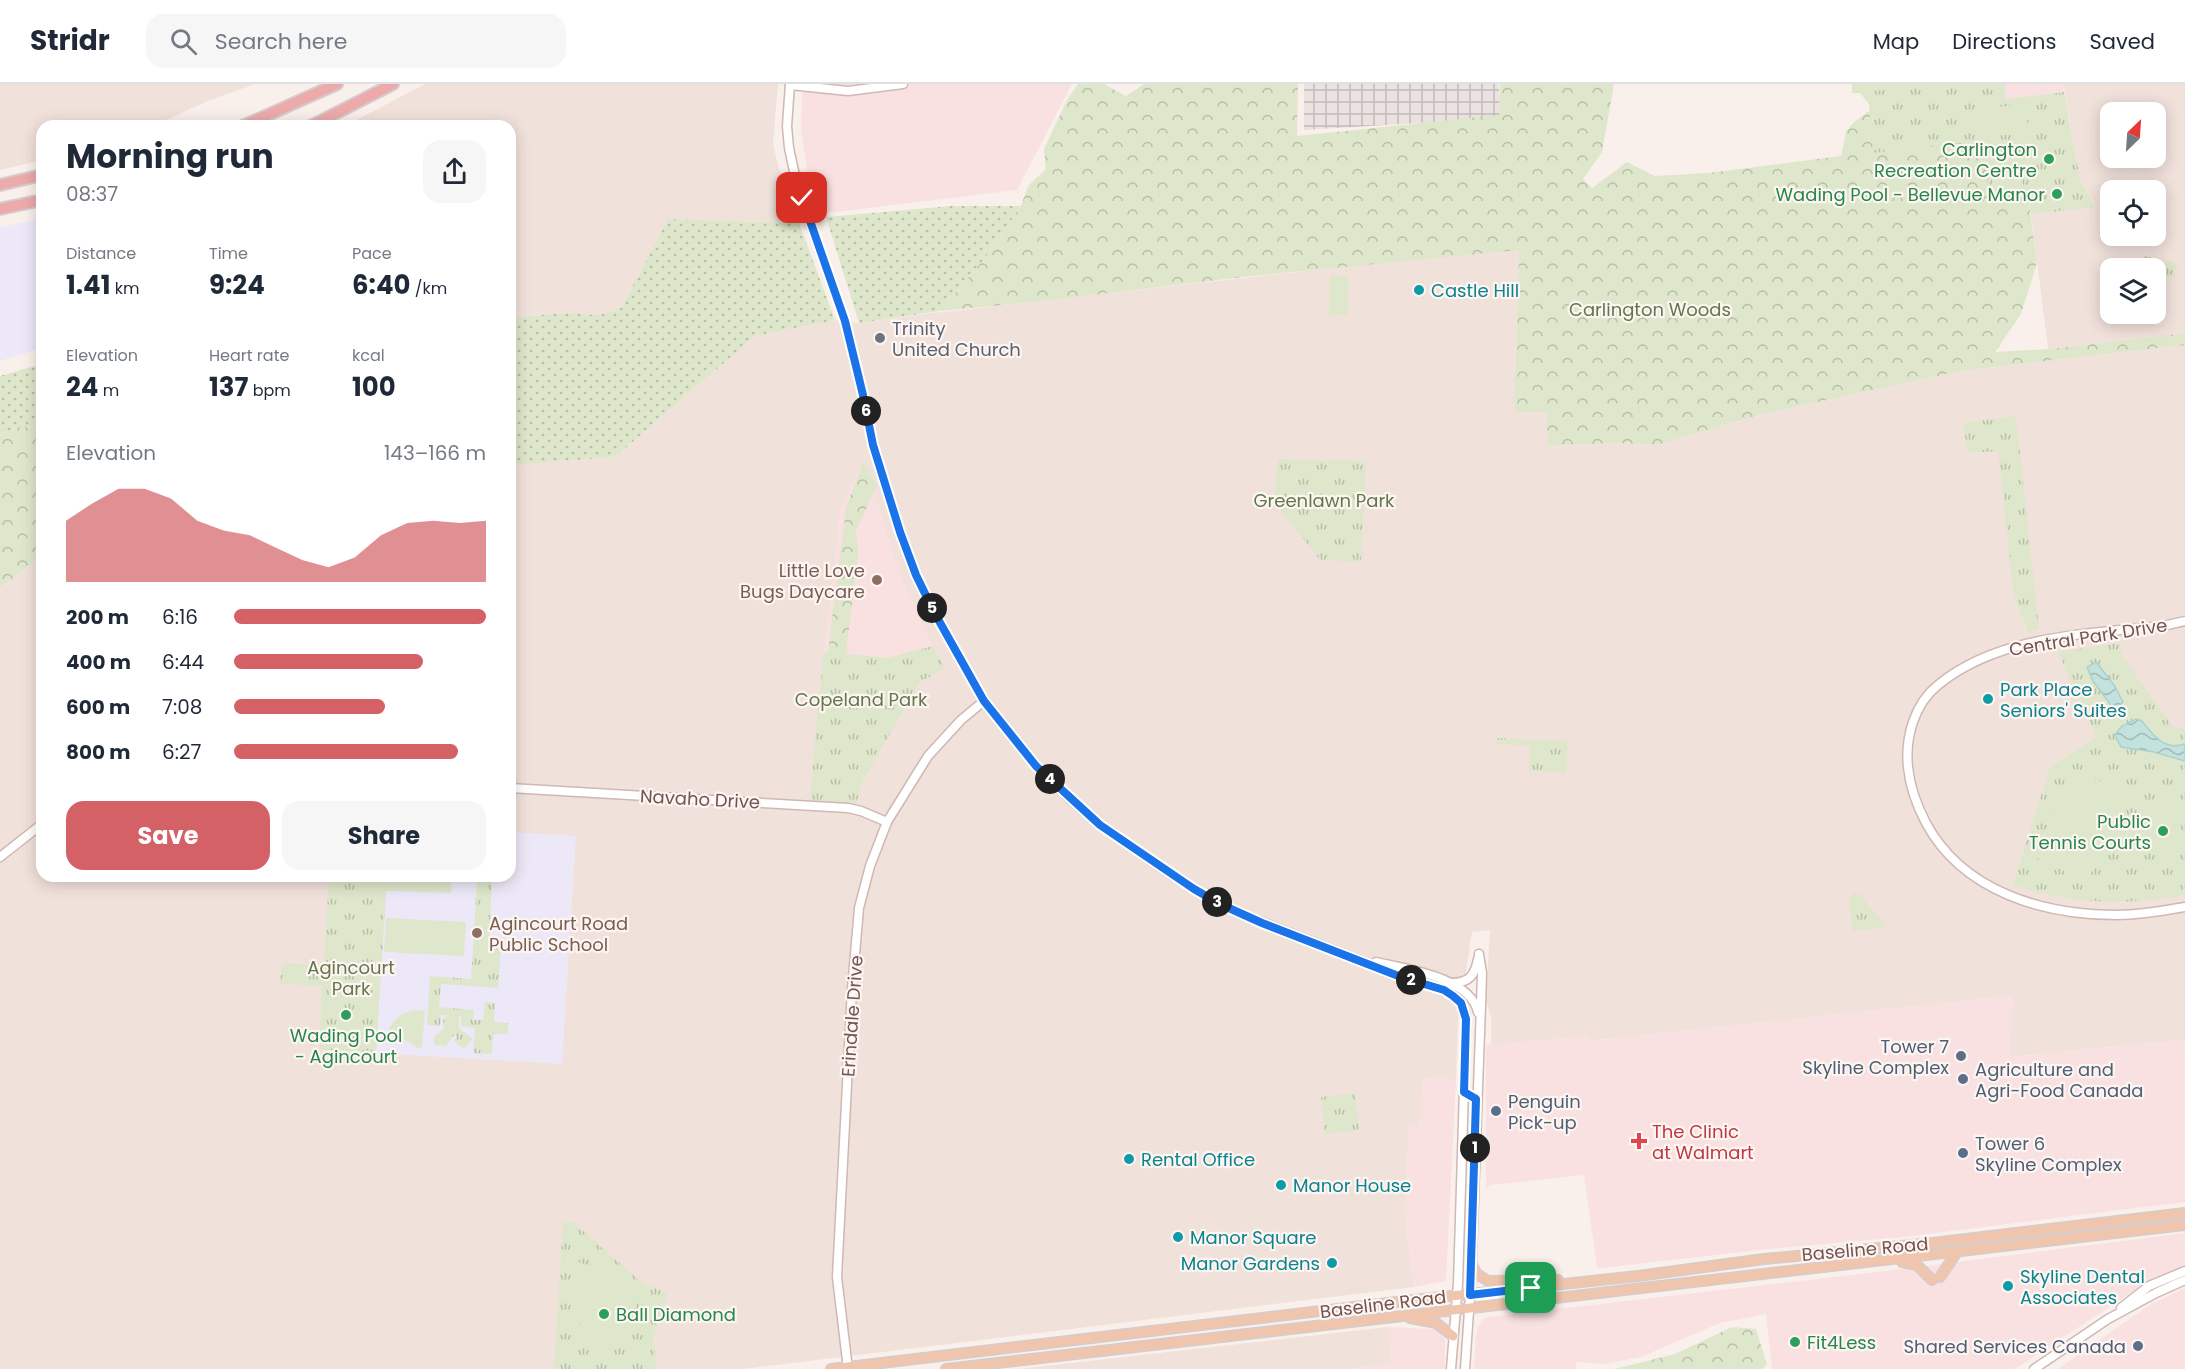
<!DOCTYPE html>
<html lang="en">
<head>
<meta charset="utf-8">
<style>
  :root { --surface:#fff; --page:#f6f6f7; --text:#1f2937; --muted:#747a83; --line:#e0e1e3; --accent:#d46166 }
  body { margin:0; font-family:Poppins,sans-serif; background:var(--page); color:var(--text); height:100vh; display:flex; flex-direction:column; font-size:22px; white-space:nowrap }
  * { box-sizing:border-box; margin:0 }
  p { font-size:20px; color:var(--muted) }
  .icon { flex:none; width:33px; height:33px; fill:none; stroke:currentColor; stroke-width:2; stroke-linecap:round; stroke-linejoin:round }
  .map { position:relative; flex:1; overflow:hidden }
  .details { position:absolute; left:36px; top:36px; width:480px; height:762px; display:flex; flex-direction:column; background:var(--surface); border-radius:18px; box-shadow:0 3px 15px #0003 }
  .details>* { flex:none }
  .needle { width:39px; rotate:25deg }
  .fabs { position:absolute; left:2100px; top:18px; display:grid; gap:12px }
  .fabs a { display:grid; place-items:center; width:66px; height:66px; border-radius:12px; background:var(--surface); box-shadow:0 3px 15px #0003; font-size:30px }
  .pin { position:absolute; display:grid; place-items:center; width:51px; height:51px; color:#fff; margin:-26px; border-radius:12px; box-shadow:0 3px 9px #0006 }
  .km { position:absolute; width:30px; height:30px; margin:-15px; border-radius:50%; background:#222; color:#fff; font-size:16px; line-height:30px; text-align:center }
  .round { display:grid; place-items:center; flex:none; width:63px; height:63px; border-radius:18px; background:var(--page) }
  .summary { display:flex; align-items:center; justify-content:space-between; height:102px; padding:0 30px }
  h1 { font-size:33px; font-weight:700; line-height:45px }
  .metrics { display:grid; grid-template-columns:repeat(3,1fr); gap:9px; height:102px; padding:6px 30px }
  .metrics div { display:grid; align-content:center }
  .metrics b { font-size:26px; font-weight:700 }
  .metrics small { font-size:16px; font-weight:400 }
  .metrics p { font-size:16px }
  .chart { height:168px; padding:12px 30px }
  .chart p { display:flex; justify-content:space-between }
  .chart svg { width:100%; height:108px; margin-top:6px; fill:var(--accent); opacity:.7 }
  .cta { display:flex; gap:12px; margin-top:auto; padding:12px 30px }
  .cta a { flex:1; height:69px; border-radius:18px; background:var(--accent); color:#fff; font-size:24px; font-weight:700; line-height:69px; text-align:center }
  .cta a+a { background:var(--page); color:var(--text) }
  ul { padding:0 30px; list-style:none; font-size:20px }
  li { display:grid; grid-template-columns:96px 72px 1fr; align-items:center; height:45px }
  li i { height:15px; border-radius:8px; background:var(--accent) }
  header { display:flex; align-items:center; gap:36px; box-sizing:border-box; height:84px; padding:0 30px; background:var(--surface); border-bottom:2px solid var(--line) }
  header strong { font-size:28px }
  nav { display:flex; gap:33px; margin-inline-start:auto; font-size:21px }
  .search { width:420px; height:54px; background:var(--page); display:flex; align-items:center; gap:15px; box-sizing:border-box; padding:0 21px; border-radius:18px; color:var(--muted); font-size:22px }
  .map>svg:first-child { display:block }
  .residential { fill:#f1e1db; fill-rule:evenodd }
  .commercial { fill:#f9e1e1 }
  .industrial { fill:url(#industrial-grid) }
  .education { fill:#ede8f7 }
  .grass { fill:url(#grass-dots) }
  .forest { fill:url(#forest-crowns) }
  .park { fill:url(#park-tufts) }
  .pitch { fill:#dee7cb }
  .water { fill:url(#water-waves); stroke:#a9d2ce; stroke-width:1.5 }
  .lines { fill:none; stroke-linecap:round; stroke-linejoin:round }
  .secondary-casing { stroke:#cfb8b3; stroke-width:11 }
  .primary-casing { stroke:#d5cccb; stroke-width:12 }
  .highway-casing { stroke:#d5cccb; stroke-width:14 }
  .secondary { stroke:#fff; stroke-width:8 }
  .primary { stroke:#f0c5ad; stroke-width:9 }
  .highway { stroke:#ecaaab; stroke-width:10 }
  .route-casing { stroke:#fff; stroke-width:12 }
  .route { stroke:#1a73e8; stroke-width:8 }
  .leisure-dot { fill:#2e9e5b; stroke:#fdf5f1; stroke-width:2 }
  .culture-dot { fill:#0f9aa8; stroke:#fdf5f1; stroke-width:2 }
  .worship-dot { fill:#6b7280; stroke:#fdf5f1; stroke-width:2 }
  .education-dot { fill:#8d6e63; stroke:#fdf5f1; stroke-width:2 }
  .service-dot { fill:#5c6f8a; stroke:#fdf5f1; stroke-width:2 }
  .health-dot { fill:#e0444e; stroke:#fdf5f1; stroke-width:2 }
  .labels { text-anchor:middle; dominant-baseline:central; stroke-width:4.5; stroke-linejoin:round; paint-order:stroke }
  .leisure-label { font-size:18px; fill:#27864d; stroke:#fdf5f1; text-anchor:end }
  .culture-label { font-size:18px; fill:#0d838f; stroke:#fdf5f1; text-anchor:start }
  .park-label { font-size:18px; fill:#63774b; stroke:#fdf5f1 }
  .worship-label { font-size:18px; fill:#5b616d; stroke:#fdf5f1; text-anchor:start }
  .education-label { font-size:18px; fill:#785e54; stroke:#fdf5f1; text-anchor:end }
  .street-label { font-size:18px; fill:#725451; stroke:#fdf5f1 }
  .service-label { font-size:18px; fill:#4e5e75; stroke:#fdf5f1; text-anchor:start }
  .health-label { font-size:18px; fill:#be3a42; stroke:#fdf5f1; text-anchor:start }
</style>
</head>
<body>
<header>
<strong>Stridr</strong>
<div class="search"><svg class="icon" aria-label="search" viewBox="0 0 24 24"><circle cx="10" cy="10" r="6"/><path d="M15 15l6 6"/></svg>Search here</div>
<nav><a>Map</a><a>Directions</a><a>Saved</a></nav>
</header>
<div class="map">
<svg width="2185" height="1285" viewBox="0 0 2185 1285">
  <defs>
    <pattern id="industrial-grid" width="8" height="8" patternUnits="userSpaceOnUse" patternTransform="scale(1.5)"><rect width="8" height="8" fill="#eae2e0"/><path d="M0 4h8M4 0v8" fill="none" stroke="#c2bab8"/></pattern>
    <pattern id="grass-dots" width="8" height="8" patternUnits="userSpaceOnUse" patternTransform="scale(1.5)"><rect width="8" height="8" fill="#dee7cb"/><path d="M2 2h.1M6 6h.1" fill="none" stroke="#b8bea7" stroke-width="1.8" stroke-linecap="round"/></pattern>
    <pattern id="forest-crowns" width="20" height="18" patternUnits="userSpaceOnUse" patternTransform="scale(1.5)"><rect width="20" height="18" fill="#dee7cb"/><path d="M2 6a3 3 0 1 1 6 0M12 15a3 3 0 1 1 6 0" fill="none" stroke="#b8bea7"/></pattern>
    <pattern id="park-tufts" width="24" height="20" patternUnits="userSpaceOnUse" patternTransform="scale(1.5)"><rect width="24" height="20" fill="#dee7cb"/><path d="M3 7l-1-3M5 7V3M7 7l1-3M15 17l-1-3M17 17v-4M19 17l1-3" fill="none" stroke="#b8bea7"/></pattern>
    <pattern id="water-waves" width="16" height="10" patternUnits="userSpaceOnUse" patternTransform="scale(1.5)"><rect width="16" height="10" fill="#c2e2de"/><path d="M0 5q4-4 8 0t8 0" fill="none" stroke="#a2bab6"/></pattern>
  </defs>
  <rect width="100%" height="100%" fill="#faf0eb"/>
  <g class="residential">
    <polygon points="0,0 255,0 208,17 153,42 42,42 42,76 0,86"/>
    <polygon points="425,0 778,0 773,60 778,81 799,139 668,135 621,224 599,231 564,229 510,234 510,42 345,42"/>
    <path d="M 2063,0 L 2185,0 L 2185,249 L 2048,265 L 2031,130 L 2095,122 L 2080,95 ZM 2110,28 L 2156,28 L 2156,74 L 2110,74 ZM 2110,106 L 2156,106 L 2156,152 L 2110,152 ZM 2110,184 L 2156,184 L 2156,230 L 2110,230 Z"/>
    <polygon points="1500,165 1519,166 1514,327 1546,328 1548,362 1617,359 1657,361 1759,331 1961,287 2185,261 2185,956 2009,973 2013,912 1589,957 1589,952 1491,961 1491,932 1486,918 1490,846 1472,848 1458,939 1456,996 1423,995 1419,1042 1409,1042 1405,1133 1414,1203 743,1285 0,1285 0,504 42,472 42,792 510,792 510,381 615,373 755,252 835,236 859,239 924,230"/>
    <polygon points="1388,1243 1391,1279 1352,1285 1018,1285"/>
  </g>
  <g class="commercial">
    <polygon points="802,0 1072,0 1017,106 836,128 824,127 809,97 801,48"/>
    <polygon points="2005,0 2063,0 2064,8 2006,15"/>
    <polygon points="864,375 902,496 933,562 887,574 824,568 841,421"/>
    <polygon points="2013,912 2010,973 2185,956 2185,1118 1904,1153 1759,1166 1602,1184 1597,1184 1584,1091 1490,1101 1486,1105 1486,961 1589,952 1590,957"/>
    <polygon points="1423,994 1456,996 1446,1197 1414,1203 1405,1133 1409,1042 1419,1042"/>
    <polygon points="2185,1149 2185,1183 2146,1199 2015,1285 1772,1285 1766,1230 1720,1239 1641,1273 1605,1280 1576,1278 1576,1285 1474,1285 1476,1249 1481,1237 1488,1233 1911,1184"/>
    <polygon points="2185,1204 2185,1285 2058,1285 2151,1220"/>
    <polygon points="1388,1243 1433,1245 1441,1248 1445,1255 1445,1285 1352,1285 1391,1279"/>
  </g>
  <polygon class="industrial" points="1304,0 1499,0 1500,34 1304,46"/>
  <g class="education">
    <polygon points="42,134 42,264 0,277 0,143"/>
    <polygon points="510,748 576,752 562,980 376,969 387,792 510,792"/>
  </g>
  <g class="grass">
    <polygon points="951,122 1021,122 985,174 940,227 859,239 826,133"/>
    <polygon points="668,135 799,139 835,236 755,252 615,373 510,381 510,234 564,229 599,231 621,224"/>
    <polygon points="42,280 42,344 19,343 0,350 0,292"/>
  </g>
  <g class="forest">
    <polygon points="1078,0 1104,0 1126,12 1144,0 1298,0 1297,52 1499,31 1500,0 1614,0 1602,68 1583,95 1592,104 1627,78 1655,92 1709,89 1841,72 1846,48 1852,40 1867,28 1972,19 1983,56 2028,111 2037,179 2021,230 1995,268 2048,265 2185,249 2185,261 1961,287 1759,331 1657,361 1617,359 1548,362 1546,328 1514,328 1519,166 1243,193 1043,217 940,227 985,174 1021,122 1028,102 1046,85 1044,65 1067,16"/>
    <polygon points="19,343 42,344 42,472 0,504 0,350"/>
    <polygon points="863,377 877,402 856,446 858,469 846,570 838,573 813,713 831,542 846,424"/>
    <polygon points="1732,1243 1756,1245 1767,1280 1762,1285 1614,1285 1675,1270"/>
  </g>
  <g class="park">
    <polygon points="1852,0 2005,0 2006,15 2064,8 2080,95 2095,123 2031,130 2028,111 1990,116 1983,56 1873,69 1869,20 1860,9 1852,9"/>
    <polygon points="2145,172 2177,180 2173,192 2156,194 2156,184 2137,184"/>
    <polygon points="2016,332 2039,545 2029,548 2014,514 1998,367 1968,369 1963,339"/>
    <polygon points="1278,375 1366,377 1361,478 1320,476 1274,418"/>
    <path d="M 2120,559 L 2122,572 L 2172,642 L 2185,645 L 2185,811 C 2122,822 2073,820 2013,801 L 2050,683 L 2096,653 L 2058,568 Z"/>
    <polygon points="933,562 945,584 920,598 862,698 856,721 850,719 810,717 815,653 824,568 887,574"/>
    <polygon points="1497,654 1568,657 1566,688 1529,687 1530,662 1497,660"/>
    <polygon points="329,792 387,792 376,969 319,965 322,902 280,900 282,880 324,881"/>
    <polygon points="477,797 492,798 489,864 501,865 498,904 441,900 439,923 474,926 473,936 483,936 485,918 495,919 494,938 508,939 508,950 493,950 492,970 473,969 475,944 461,942 461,932 456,932 459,933 459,944 473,955 464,965 454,957 457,953 455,950 446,962 434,961 434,953 444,945 443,934 449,931 441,931 440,942 427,941 430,892 471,895"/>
    <polygon points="1855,809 1860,811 1887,843 1852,847 1849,813"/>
    <polygon points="1355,1009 1359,1046 1325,1050 1321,1013"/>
    <polygon points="563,1138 573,1138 641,1198 667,1209 652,1259 654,1260 657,1285 554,1285"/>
  </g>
  <g class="pitch">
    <polygon points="1853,0 1933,0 1933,3 1854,8"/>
    <polygon points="2026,20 2028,49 1982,53 1979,25"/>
    <polygon points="2020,74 2022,90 1992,93 1990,76"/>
    <polygon points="2022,92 2024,109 1994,111 1992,95"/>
    <polygon points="1330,192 1349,193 1347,231 1329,231"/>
    <polygon points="2074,685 2128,710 2087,798 2033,772"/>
    <polygon points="2155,720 2185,729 2174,766 2143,756"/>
    <polygon points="356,792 452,792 451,809 356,806"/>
    <polygon points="386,834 466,838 464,872 384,868"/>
    <path d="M 412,926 L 425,927 L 422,963 L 418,964 L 388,946 C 394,935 400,931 412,926 Z"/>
    <path d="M 579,1178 L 642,1205 L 644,1208 L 610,1268 C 573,1245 565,1220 579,1178 Z"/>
  </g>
  <g class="water">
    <polygon points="2096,578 2114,601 2123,618 2117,625 2113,624 2093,597 2087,583"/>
    <path d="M 2136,635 L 2142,637 C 2153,651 2164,667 2185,660 L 2185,677 L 2154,668 L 2121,663 L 2115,651 L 2122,642 Z"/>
  </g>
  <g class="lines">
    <defs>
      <g id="secondary">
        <polyline points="790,0 787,42 789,64 797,101 845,237 863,311 873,361 897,439 916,492 934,528 984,617 1036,682 1067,712 1100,741 1166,787 1204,811 1244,831 1402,893 1444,906 1453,912 1461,919 1465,929 1466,940 1458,1199 1451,1285"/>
        <polyline points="790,1 848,7 903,0"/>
        <path d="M 2185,537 L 2163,542 C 2088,550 1999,551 1938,601 C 1914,620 1905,654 1908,683 C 1910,703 1917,722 1926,739 C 1963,808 2044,831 2117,831 C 2140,831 2163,827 2185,823"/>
        <polyline points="510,704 848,724 861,727 887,738"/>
        <polyline points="0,773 42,740"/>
        <path d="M 1376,878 C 1406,885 1470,893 1478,928"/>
        <path d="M 1452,899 C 1469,899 1475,891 1478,875"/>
        <polyline points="2121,1224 2149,1202 2185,1187"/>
        <polyline points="848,1285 837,1193 852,905 859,824 870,782 887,738 928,672 961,636 984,617"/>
        <polyline points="1465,1285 1471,1198 1481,921 1482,889 1479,870"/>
        <polyline points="2034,1285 2108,1235 2156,1209 2185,1196"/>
      </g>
      <g id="primary">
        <polyline points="1902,1178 1917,1181 1932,1196"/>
        <polyline points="1471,1179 1477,1190 1488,1197 1558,1196"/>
        <polyline points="1940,1193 1957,1168"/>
        <polyline points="1410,1234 1436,1239 1453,1252"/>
        <polyline points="831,1285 1413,1216 1638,1192 1764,1175 1932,1159 2185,1129"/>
        <polyline points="946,1285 2185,1141"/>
      </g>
      <g id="highway">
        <polyline points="243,42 337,0"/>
        <polyline points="311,42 393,0"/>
        <polyline points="0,101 42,91"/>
        <polyline points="0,125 42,116"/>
      </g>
    </defs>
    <use href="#secondary" class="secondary-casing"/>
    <use href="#primary" class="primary-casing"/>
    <use href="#highway" class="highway-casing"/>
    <use href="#secondary" class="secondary"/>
    <use href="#primary" class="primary"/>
    <use href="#highway" class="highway"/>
  </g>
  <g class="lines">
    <defs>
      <polyline id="route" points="802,114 845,237 863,311 873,361 900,448 916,491 934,528 984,617 1036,682 1100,741 1194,805 1220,820 1262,839 1401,893 1444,906 1453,912 1461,919 1466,935 1464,1008 1476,1015 1470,1211 1531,1204"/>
    </defs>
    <use href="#route" class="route-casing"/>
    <use href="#route" class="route"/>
  </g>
  <g class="leisure-dot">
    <circle cx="2049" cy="75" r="6"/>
    <circle cx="2057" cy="110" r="6"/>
    <circle cx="2163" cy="747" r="6"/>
    <circle cx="346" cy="931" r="6"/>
    <circle cx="604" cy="1230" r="6"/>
    <circle cx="1795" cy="1258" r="6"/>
  </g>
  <g class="culture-dot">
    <circle cx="1419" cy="206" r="6"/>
    <circle cx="1988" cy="615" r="6"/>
    <circle cx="1129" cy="1075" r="6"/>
    <circle cx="1281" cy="1101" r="6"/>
    <circle cx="1178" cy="1153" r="6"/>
    <circle cx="1332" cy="1179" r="6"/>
    <circle cx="2008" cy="1202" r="6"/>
  </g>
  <circle class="worship-dot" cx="880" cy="254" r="6"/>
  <g class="education-dot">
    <circle cx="877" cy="496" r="6"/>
    <circle cx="477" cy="849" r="6"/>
  </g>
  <g class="service-dot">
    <circle cx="1961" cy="972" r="6"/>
    <circle cx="1963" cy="995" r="6"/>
    <circle cx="1496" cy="1027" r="6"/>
    <circle cx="1963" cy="1069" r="6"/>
    <circle cx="2138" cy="1262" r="6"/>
  </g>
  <path class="health-dot" d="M1636 1048h6v6h6v6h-6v6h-6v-6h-6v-6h6z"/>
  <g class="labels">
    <g class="leisure-label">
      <text x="2037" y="65">Carlington<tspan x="2037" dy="21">Recreation Centre</tspan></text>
      <text x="2045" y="110">Wading Pool - Bellevue Manor</text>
      <text x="2151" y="737">Public<tspan x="2151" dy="21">Tennis Courts</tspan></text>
      <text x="346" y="951" text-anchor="middle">Wading Pool<tspan x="346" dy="21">- Agincourt</tspan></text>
      <text x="616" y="1230" text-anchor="start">Ball Diamond</text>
      <text x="1807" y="1258" text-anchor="start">Fit4Less</text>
    </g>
    <g class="culture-label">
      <text x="1431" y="206">Castle Hill</text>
      <text x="2000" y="605">Park Place<tspan x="2000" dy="21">Seniors' Suites</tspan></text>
      <text x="1141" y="1075">Rental Office</text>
      <text x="1293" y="1101">Manor House</text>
      <text x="1190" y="1153">Manor Square</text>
      <text x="1320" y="1179" text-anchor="end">Manor Gardens</text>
      <text x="2020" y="1192">Skyline Dental<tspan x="2020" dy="21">Associates</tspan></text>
    </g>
    <g class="park-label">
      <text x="1650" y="225">Carlington Woods</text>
      <text x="1324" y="416">Greenlawn Park</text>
      <text x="861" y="615">Copeland Park</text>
      <text x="351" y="883">Agincourt<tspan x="351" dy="21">Park</tspan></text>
    </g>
    <g class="worship-label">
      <text x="892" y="244">Trinity<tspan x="892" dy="21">United Church</tspan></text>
    </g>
    <g class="education-label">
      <text x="865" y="486">Little Love<tspan x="865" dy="21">Bugs Daycare</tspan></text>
      <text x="489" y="839" text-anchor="start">Agincourt Road<tspan x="489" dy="21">Public School</tspan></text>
    </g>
    <g class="street-label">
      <text transform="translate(2088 553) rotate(-9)">Central Park Drive</text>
      <text transform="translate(700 715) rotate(3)">Navaho Drive</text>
      <text transform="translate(852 932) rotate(-86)">Erindale Drive</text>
      <text transform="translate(1865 1165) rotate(-5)">Baseline Road</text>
      <text transform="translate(1383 1220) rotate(-7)">Baseline Road</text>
    </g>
    <g class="service-label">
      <text x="1949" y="962" text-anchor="end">Tower 7<tspan x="1949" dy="21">Skyline Complex</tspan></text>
      <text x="1975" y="985">Agriculture and<tspan x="1975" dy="21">Agri-Food Canada</tspan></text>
      <text x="1508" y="1017">Penguin<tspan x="1508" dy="21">Pick-up</tspan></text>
      <text x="1975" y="1059">Tower 6<tspan x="1975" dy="21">Skyline Complex</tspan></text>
      <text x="2126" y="1262" text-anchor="end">Shared Services Canada</text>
    </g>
    <g class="health-label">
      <text x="1652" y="1047">The Clinic<tspan x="1652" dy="21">at Walmart</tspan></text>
    </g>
  </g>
</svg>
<div class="fabs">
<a><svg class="needle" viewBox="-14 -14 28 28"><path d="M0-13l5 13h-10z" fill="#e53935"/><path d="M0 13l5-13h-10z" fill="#747a83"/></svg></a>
<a><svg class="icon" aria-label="locate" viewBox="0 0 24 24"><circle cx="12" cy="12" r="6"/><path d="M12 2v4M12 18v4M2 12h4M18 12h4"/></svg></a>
<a><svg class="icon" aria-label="layers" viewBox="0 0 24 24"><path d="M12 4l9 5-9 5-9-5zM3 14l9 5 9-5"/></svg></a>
</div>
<div class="pin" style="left:1531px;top:1204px;background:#1e9e55"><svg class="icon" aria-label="arrive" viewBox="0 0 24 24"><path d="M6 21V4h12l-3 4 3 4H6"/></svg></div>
<div class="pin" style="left:802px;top:114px;background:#d93025"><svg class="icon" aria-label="check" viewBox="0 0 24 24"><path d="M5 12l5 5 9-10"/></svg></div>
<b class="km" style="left:1475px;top:1064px">1</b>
<b class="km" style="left:1411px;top:896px">2</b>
<b class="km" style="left:1217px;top:818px">3</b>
<b class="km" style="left:1050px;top:695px">4</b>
<b class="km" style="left:932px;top:524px">5</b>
<b class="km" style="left:866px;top:327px">6</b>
<section class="details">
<div class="summary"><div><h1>Morning run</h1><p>08:37</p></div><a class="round"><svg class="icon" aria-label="share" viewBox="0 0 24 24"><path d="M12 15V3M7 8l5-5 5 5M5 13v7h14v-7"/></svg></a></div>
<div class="metrics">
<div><p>Distance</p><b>1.41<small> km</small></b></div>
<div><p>Time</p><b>9:24</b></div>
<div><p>Pace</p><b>6:40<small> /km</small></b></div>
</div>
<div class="metrics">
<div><p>Elevation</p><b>24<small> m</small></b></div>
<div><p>Heart rate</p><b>137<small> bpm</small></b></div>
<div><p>kcal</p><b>100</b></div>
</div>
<div class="chart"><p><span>Elevation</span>143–166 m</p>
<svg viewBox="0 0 160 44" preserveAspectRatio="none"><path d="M0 44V19L10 12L20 6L30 6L40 10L50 19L60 23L70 25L80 30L90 35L100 38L110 34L120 25L130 20L140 19L150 20L160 19V44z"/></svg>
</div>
<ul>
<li><b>200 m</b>6:16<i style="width:100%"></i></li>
<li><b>400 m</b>6:44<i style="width:75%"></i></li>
<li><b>600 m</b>7:08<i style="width:60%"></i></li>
<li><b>800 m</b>6:27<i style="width:89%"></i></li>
</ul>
<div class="cta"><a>Save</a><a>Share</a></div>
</section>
</div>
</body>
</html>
